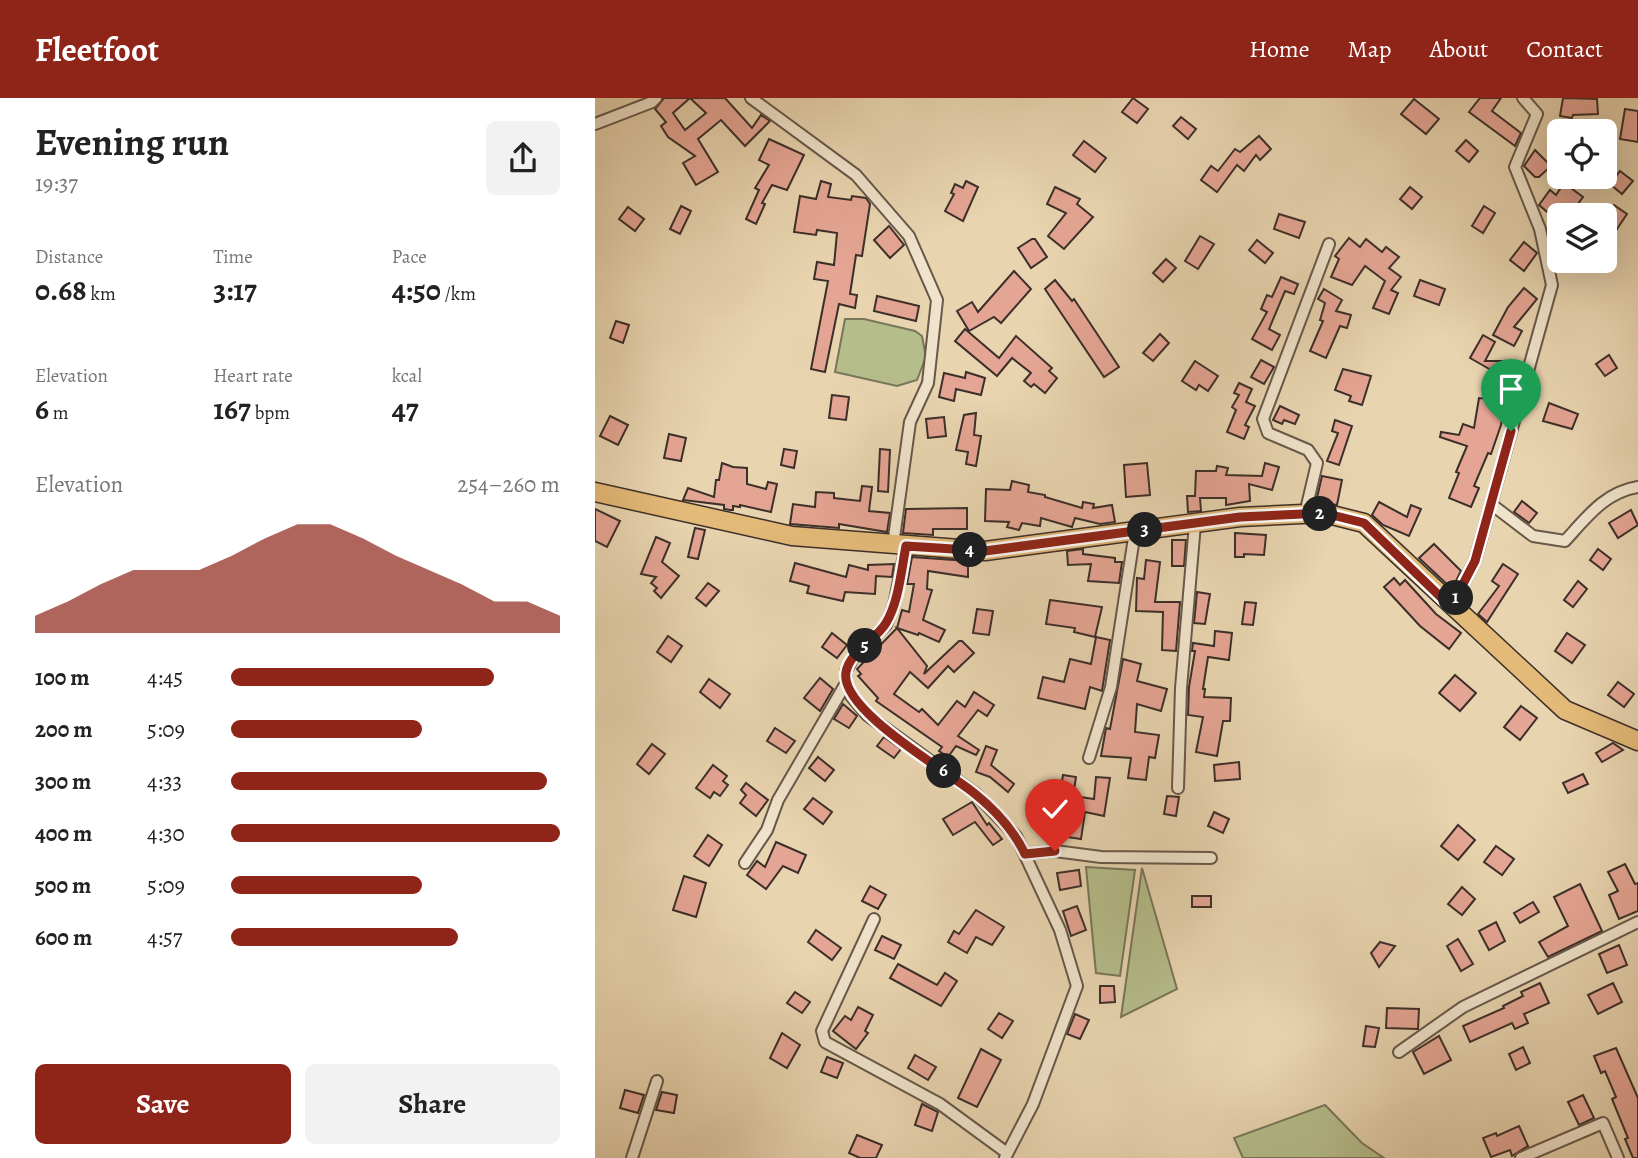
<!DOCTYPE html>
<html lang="en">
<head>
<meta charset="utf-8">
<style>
  :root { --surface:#fff; --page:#f2f2f2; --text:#222; --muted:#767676; --accent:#8f2418 }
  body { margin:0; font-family:Alegreya,serif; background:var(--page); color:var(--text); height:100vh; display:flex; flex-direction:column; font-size:26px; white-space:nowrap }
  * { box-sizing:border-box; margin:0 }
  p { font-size:23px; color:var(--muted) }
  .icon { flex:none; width:38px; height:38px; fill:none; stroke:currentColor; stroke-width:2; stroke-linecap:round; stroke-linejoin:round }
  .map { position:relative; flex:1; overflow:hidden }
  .details { display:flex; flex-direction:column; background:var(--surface); width:595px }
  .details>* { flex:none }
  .controls { position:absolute; left:952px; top:21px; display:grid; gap:14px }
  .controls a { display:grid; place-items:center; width:70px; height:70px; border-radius:10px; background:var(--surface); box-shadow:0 7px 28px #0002; font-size:35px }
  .pin { position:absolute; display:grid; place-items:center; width:60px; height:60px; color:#fff; margin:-72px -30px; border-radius:50% 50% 50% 0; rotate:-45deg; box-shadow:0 0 7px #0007 }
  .pin .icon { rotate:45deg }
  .km { position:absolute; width:35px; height:35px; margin:-18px; border-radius:50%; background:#222; color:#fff; font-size:19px; line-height:35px; text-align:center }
  .round { display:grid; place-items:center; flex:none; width:74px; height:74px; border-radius:10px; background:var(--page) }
  .headline { display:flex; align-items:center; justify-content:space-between; height:119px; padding:0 35px }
  h1 { font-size:38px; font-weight:600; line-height:52px }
  .metrics { display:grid; grid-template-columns:repeat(3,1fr); gap:10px; height:119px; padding:7px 35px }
  .metrics div { display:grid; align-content:center }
  .metrics b { font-size:30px; font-weight:600 }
  .metrics small { font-size:19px; font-weight:400 }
  .metrics p { font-size:19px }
  .chart { height:196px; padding:14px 35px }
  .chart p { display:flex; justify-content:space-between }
  .chart svg { width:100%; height:126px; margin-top:7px; fill:var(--accent); opacity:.7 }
  .primary-button { display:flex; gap:14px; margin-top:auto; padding:14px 35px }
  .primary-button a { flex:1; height:80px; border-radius:10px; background:var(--accent); color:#fff; font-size:28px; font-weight:600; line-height:80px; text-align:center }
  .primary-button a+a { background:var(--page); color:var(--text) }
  ul { padding:0 35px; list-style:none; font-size:23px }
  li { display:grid; grid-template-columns:112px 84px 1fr; align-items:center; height:52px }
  li i { height:18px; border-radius:9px; background:var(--accent) }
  header { display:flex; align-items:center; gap:42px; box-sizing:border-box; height:98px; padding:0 35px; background:var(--accent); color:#fff }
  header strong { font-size:33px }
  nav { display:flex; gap:38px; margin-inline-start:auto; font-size:24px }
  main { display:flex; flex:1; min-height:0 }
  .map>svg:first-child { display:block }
  .green { fill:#b5bd8b; stroke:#78765a; stroke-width:2 }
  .building { fill:#e5a594; stroke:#3c2f29; stroke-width:2; fill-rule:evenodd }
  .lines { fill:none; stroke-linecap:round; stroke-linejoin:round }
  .street-casing { stroke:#67584a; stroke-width:14 }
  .primary-casing { stroke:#3c2f29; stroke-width:21 }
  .street { stroke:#f0e3cb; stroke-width:10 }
  .primary { stroke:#e4ba78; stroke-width:18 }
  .route-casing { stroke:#fff; stroke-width:14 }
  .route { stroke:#8f2418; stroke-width:9 }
</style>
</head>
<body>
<header>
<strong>Fleetfoot</strong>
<nav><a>Home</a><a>Map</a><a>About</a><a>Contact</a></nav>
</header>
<main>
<section class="details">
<div class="headline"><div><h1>Evening run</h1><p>19:37</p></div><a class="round"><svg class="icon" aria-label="share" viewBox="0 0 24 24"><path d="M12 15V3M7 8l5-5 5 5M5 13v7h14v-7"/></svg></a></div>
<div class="metrics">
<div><p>Distance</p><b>0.68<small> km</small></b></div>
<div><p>Time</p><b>3:17</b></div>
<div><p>Pace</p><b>4:50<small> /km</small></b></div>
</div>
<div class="metrics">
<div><p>Elevation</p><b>6<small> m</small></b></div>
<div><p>Heart rate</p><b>167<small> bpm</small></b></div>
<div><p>kcal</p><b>47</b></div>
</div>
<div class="chart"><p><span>Elevation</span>254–260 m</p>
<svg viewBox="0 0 160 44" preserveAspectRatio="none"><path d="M0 44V38L10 33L20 27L30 22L40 22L50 22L60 17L70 11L80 6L90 6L100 11L110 17L120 22L130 27L140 33L150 33L160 38V44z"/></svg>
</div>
<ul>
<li><b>100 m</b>4:45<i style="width:80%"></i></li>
<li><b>200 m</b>5:09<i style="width:58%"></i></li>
<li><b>300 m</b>4:33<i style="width:96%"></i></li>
<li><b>400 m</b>4:30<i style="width:100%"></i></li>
<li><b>500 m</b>5:09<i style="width:58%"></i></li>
<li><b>600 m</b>4:57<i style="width:69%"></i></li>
</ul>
<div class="primary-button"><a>Save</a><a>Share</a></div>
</section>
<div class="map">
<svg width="1043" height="1060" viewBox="0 0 1043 1060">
  <rect width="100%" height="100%" fill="#e8d4af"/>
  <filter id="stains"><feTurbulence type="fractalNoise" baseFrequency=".00286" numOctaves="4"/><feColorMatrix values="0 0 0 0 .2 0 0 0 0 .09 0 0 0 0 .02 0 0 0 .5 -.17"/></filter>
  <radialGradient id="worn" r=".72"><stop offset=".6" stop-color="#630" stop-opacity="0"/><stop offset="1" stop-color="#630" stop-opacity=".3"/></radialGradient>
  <g class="green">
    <polygon points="250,221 269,221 320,233 327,238 331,259 322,282 302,288 240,274"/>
    <polygon points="491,769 540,772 525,878 501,875"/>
    <polygon points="547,770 582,891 526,919"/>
    <polygon points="730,1007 767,1045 789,1060 648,1060 639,1040"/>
  </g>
  <g class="building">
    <path d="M 69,0 L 130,0 L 157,30 L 166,17 L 175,23 L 150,48 L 126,22 L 103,41 L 123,74 L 101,87 L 88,65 L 100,58 L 73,39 L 66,28 L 71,24 L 60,11 ZM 95,0 L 111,15 L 90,32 L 78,15 Z"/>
    <polygon points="538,0 553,11 542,25 527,14"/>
    <polygon points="885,0 906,0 897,13 926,35 920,48 874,14"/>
    <polygon points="968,0 1002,1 1003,16 978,17 977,20 965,18"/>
    <polygon points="819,1 844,21 831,36 806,16"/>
    <polygon points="1030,11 1043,13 1043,44 1025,41"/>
    <polygon points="586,19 601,31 593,41 578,28"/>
    <polygon points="664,38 676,51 665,62 661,57 649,73 642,67 622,94 606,82 616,68 623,73 640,51 645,54"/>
    <polygon points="174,41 209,57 192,92 177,87 167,105 170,106 161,126 151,121 164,92 160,90 174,67 164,62"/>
    <polygon points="871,42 883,53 874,64 861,53"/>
    <polygon points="489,43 511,60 500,74 478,57"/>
    <polygon points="940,52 956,68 944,79 940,79 929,68"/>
    <polygon points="1025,73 1038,83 1027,96 1015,86"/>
    <polygon points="226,83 236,86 233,99 256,102 257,98 271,100 275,106 267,158 261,157 255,196 262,197 260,210 244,206 230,274 216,271 233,183 219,181 222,164 239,167 242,135 222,132 221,137 199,134 205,98 221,101"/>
    <polygon points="371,83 383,89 368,123 350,113 359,96 356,95 360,86 368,90"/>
    <polygon points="969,85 988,99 975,117 964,117 964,124 944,107 955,92 961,97"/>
    <polygon points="460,89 485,101 482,106 498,119 469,151 453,138 471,115 452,106"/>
    <polygon points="815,89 827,99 817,111 805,101"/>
    <polygon points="1019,107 1032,116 1010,149 1010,119"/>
    <polygon points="86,108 96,113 85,136 75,131"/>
    <polygon points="889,108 900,115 888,135 877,128"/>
    <polygon points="33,109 49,121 40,133 24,121"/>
    <polygon points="684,116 710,124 704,140 679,131"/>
    <polygon points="294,128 309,147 295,160 279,142"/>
    <polygon points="605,138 619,146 603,171 590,163"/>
    <polygon points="754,140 765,149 771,141 787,154 791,149 804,159 794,170 806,179 796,192 803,195 794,216 778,210 790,183 770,168 757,187 736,179 744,161 740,158"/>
    <polygon points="437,141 440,141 452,159 436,170 423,150"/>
    <polygon points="662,142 678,155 670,165 654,152"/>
    <polygon points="929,144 942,155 929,173 915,162"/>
    <polygon points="571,161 581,170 568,184 558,175"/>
    <polygon points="419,173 436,191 406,225 399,219 374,233 362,213 377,204 383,214"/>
    <polygon points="686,179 703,186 699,196 690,193 674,231 685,237 677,252 657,241 672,214 666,211 672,197 677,199"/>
    <polygon points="460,182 477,203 479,201 524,269 509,279 450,191"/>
    <polygon points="825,182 850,191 844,207 819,198"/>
    <polygon points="929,190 942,201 919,229 927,233 919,248 898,237 913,209"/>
    <polygon points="729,191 747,202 741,213 756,217 752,230 745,228 731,260 715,253 728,223 725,222 730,205 723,201"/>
    <polygon points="282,198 324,208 321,223 279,213"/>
    <polygon points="21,223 34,227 28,245 15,240"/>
    <polygon points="370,231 404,260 421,238 457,270 454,273 462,280 450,295 439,286 436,289 429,283 436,275 417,260 402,278 360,243"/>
    <polygon points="565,236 574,245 558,263 548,255"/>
    <polygon points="888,237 900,244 890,263 917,263 917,275 896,275 896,272 875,260"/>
    <polygon points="1014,257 1022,270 1010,278 1001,266"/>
    <polygon points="666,262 679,269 669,286 656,279"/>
    <polygon points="600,263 623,278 613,293 604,287 601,292 587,283"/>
    <polygon points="748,271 776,278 767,307 754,303 756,298 740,292"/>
    <polygon points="371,274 390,280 386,297 361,291 359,303 344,299 349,275 370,280"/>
    <polygon points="644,285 657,291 651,304 660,308 650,327 654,329 649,341 632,334 641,312 637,309 644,297 639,295"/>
    <polygon points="895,296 911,298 906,327 896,356 893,355 879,388 884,390 876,409 854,400 864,375 861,374 872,348 845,339 846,334 864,337 868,326 879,330 884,300 894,301"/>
    <polygon points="237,297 254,299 251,322 234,320"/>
    <polygon points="954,305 983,316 977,331 948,323"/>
    <polygon points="685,308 704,317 700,326 689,322 687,326 678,322"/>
    <polygon points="381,315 379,337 386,338 381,368 371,366 373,354 361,352 369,317"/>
    <polygon points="15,318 33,327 23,347 5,338"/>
    <polygon points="349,319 351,338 333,340 331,321"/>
    <polygon points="740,322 757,328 744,367 732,363 743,335 737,333"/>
    <polygon points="74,336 91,340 86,363 69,360"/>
    <polygon points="189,351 202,353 199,370 186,367"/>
    <polygon points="285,351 295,352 293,394 283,393"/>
    <polygon points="127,365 138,369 152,370 152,386 171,391 173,384 182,386 176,414 145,407 145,409 138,408 138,412 135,412 129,411 129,407 88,402 93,390 119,399 121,382 124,382"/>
    <polygon points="552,365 555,397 531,399 529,367"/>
    <polygon points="670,365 684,369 677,392 654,386 655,403 631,407 631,400 605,400 606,413 593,414 592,398 600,398 601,373 621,373 622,368 633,370 631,377 667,378"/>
    <polygon points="727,378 747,382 742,407 721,404"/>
    <polygon points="417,383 434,387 433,394 450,397 450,399 487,410 488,404 499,406 498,410 517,407 520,424 505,426 480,420 477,429 446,420 445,428 427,425 424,432 412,429 414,424 390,423 391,391 415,392"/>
    <polygon points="267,388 277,389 274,413 295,415 292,434 244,426 244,430 195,426 198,406 220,409 221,394 239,395 239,400 265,403"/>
    <polygon points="927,403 942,415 934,425 919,414"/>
    <polygon points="784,404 812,419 816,407 826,411 814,438 788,427 777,417"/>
    <polygon points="372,410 372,431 338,431 338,437 308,435 311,411"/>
    <polygon points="0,411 25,423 12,449 0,443"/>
    <polygon points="1036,412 1043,427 1023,440 1014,425"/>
    <polygon points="100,430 110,432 103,461 93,459"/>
    <polygon points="640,435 671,437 669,457 649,456 649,459 640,459"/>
    <polygon points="61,439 75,445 67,464 84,478 66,500 59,493 62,490 56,485 61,479 46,476"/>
    <polygon points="577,442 591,442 589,468 577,468"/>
    <polygon points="839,446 866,473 857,491 824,460"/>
    <polygon points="488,451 488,456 520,460 520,464 527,464 524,485 493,483 496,466 473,467 472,453"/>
    <polygon points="1003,451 1016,461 1008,472 995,462"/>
    <polygon points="317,459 373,463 373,479 333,473 332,491 337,492 328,522 350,532 344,544 324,535 323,537 302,530 332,568 329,576 364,543 367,543 379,555 359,574 353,568 333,590 315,574 299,596 324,614 327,611 343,627 362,603 370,609 379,594 399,607 392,618 383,612 363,638 384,652 381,657 361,648 353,659 344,653 347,649 281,603 283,600 263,578 266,576 262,571 302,530 307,512 314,514 319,486 312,486"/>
    <polygon points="551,462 565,464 560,504 585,504 581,553 567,552 568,514 541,513 542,480 549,481"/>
    <polygon points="200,465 251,479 254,467 273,472 273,467 299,466 297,479 281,478 280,496 250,494 248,503 212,495 214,488 195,483"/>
    <polygon points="908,466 923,476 892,524 883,516 904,488 897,483"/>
    <polygon points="799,480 805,487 810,482 841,516 866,535 854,551 825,528 789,489"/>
    <polygon points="983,483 992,491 978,509 969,502"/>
    <polygon points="113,485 124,493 111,508 101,500"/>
    <polygon points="602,494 615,496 610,526 599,525"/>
    <polygon points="455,502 507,509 500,539 479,534 480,530 451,526"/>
    <polygon points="650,504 661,505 658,527 647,526"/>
    <polygon points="382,511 398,513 394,537 378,535"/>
    <polygon points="620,533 637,535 634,562 613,559 608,591 610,591 609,599 636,600 635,623 628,623 622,658 601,654 608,619 593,617 594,589 600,553 597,553 598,545 619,548"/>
    <polygon points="237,535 252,547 242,560 227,549"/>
    <polygon points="972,535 990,547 977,565 960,553"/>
    <polygon points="73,538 87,548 76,564 62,554"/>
    <polygon points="501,539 515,542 507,593 495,589 490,611 443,600 448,579 469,584 475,561 496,566"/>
    <polygon points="528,561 546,566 542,583 572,591 566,613 542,606 540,634 564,637 560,660 554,659 551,682 533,680 536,660 506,658 511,630 515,631"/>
    <polygon points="860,577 881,595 865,613 844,595"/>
    <polygon points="225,580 238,591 225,613 209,600"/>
    <polygon points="114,581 135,596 125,610 105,594"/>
    <polygon points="1023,584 1039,596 1029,609 1013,597"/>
    <polygon points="248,606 262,618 254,630 239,621"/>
    <polygon points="926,608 942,620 925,642 909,629"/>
    <polygon points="180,630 200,643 191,655 172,643"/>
    <polygon points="289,639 306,651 299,660 282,648"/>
    <polygon points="1018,645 1028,652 1007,664 1001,655"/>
    <polygon points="57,646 70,656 54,676 42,666"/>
    <polygon points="391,648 402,652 396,667 419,686 413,694 395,679 381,674"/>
    <polygon points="223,659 239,672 230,683 214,670"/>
    <polygon points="644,664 645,681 620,683 619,667"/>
    <polygon points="118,667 132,678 128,683 133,687 125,698 119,694 115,700 101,690"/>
    <polygon points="988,676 993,686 973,695 968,685"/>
    <polygon points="468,677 481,679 478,698 499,701 501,679 515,680 509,718 490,714 486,741 459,737 463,709 458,709 460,695 465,696"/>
    <polygon points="151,685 173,702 161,718 145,705 151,697 146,692"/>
    <polygon points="572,698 584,699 581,718 569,716"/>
    <polygon points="218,700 237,714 228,726 209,711"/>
    <polygon points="377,704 392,727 394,725 407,741 398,747 380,724 358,737 348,721"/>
    <polygon points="619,714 634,721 628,735 613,728"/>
    <polygon points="863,727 880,742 863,762 846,748"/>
    <polygon points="113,737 127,747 114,768 99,758"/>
    <polygon points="181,744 211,757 203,775 188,768 171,791 152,777 162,763 170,769"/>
    <polygon points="901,748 919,761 907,777 889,764"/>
    <polygon points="1030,766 1040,786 1043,785 1043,813 1024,821 1014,797 1023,793 1013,774"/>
    <polygon points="484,772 486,788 465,792 462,775"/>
    <polygon points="89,778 111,785 101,819 78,812"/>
    <polygon points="985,786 1007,833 953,859 944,844 973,828 959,799"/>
    <polygon points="275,788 291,797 283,811 267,803"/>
    <polygon points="867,789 880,801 867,817 853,806"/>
    <rect x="597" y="798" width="19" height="11"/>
    <polygon points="938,804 944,814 925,825 919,815"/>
    <polygon points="482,808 491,832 476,838 468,813"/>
    <polygon points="381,812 409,829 397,847 381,839 372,855 353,844 359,833 364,836"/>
    <polygon points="901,824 910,843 894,852 884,833"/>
    <polygon points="221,832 246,850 237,862 213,844"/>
    <polygon points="287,838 306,847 299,861 280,852"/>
    <polygon points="863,841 878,866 866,873 852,848"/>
    <polygon points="785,844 800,848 784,869 776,855"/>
    <polygon points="1024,847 1032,867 1012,875 1004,856"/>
    <polygon points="303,866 342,887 350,875 362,883 346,908 295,880"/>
    <polygon points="945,885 954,905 929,916 933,925 920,931 917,925 875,944 868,928 909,910 908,908 928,898 926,894"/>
    <polygon points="1018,885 1027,904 1003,916 993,897"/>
    <polygon points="505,888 519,888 520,904 505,905"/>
    <polygon points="200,894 215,904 207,915 192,905"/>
    <polygon points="263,909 278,917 270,933 273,935 261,951 238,933 250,918 256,922"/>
    <polygon points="792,910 824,911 823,931 791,930"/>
    <polygon points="404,915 418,923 407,940 393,931"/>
    <polygon points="480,916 494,922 485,941 472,936"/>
    <polygon points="771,928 784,930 780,949 768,948"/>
    <polygon points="187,935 205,947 192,970 175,960"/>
    <polygon points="844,938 856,962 829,976 818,954"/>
    <polygon points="928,949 935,965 921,972 914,956"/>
    <polygon points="1021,950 1043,1000 1043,1060 1038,1060 1030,1041 1033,1040 1017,1001 1021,999 1010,973 1006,975 999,958"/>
    <polygon points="386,951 406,962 382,1009 363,1000"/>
    <polygon points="320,957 341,969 333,982 313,970"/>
    <polygon points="232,959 248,965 242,980 226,974"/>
    <polygon points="30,992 49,997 43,1015 25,1010"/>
    <polygon points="67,994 82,997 79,1015 61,1012"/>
    <polygon points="988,997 999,1020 984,1027 973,1004"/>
    <polygon points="327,1006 343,1014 337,1033 320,1027"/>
    <polygon points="924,1028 933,1048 917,1058 915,1052 896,1059 888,1040 901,1035 902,1038"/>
    <polygon points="262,1037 287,1047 281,1060 265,1060 254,1055"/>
  </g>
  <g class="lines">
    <defs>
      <g id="street">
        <polyline points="156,0 261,77 314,138 342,202 333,285 315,324 298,447"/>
        <polyline points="0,26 57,4 61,0"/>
        <path d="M 896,406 L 938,438 L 970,443 C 991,420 1010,394 1043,389"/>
        <polyline points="710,416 722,365 713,352 673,335 668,321 734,146"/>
        <polyline points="311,448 299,507 291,527 258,560 251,573 251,585 256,598 272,617 381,696 421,738 465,832 482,888 438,1006 410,1060"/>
        <polyline points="856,509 880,463 957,187 945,131 920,69 942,16 928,0"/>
        <polyline points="494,660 516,589 540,433"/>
        <polyline points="583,690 586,590 600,426"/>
        <polyline points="430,756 460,753 506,759 616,760"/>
        <polyline points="150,765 172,732 183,702 251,585"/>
        <polyline points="279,821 227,933 230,944 345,1006 412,1055"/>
        <polyline points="804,954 868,909 1043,824"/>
        <polyline points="37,1060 62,983"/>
        <polyline points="926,1060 1008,1025 1023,1060"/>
      </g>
      <polyline id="primary" points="0,394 197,438 390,453 645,419 729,415 769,425 970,612 1043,643"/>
    </defs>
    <use href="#street" class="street-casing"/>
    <use href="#primary" class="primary-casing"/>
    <use href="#street" class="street"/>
    <use href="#primary" class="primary"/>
  </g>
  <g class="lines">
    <defs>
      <path id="route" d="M 460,753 L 430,756 C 419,733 399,711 379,695 C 351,672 244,612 251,574 C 255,553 281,542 291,525 C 304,503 306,473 311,448 L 390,453 L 645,419 L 729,415 L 769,425 L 856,509 L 880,463 L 916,333"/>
    </defs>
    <use href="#route" class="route-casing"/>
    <use href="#route" class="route"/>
  </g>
  <rect width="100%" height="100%" filter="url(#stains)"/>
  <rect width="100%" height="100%" fill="url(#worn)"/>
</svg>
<div class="controls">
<a><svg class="icon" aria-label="locate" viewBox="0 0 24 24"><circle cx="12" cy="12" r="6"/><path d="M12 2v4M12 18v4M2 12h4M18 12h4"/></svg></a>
<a><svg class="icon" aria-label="layers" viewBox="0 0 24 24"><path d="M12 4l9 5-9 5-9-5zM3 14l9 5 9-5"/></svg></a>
</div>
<div class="pin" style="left:916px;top:333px;background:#1e9e55"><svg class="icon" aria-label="arrive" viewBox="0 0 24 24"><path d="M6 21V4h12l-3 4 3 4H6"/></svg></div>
<div class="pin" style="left:460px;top:753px;background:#d93025"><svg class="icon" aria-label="check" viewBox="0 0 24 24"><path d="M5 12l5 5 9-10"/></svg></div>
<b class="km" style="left:861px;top:500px">1</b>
<b class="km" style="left:725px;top:416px">2</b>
<b class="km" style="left:550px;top:432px">3</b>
<b class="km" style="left:375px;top:452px">4</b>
<b class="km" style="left:270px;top:548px">5</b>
<b class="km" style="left:349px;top:673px">6</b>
</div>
</main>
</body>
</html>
